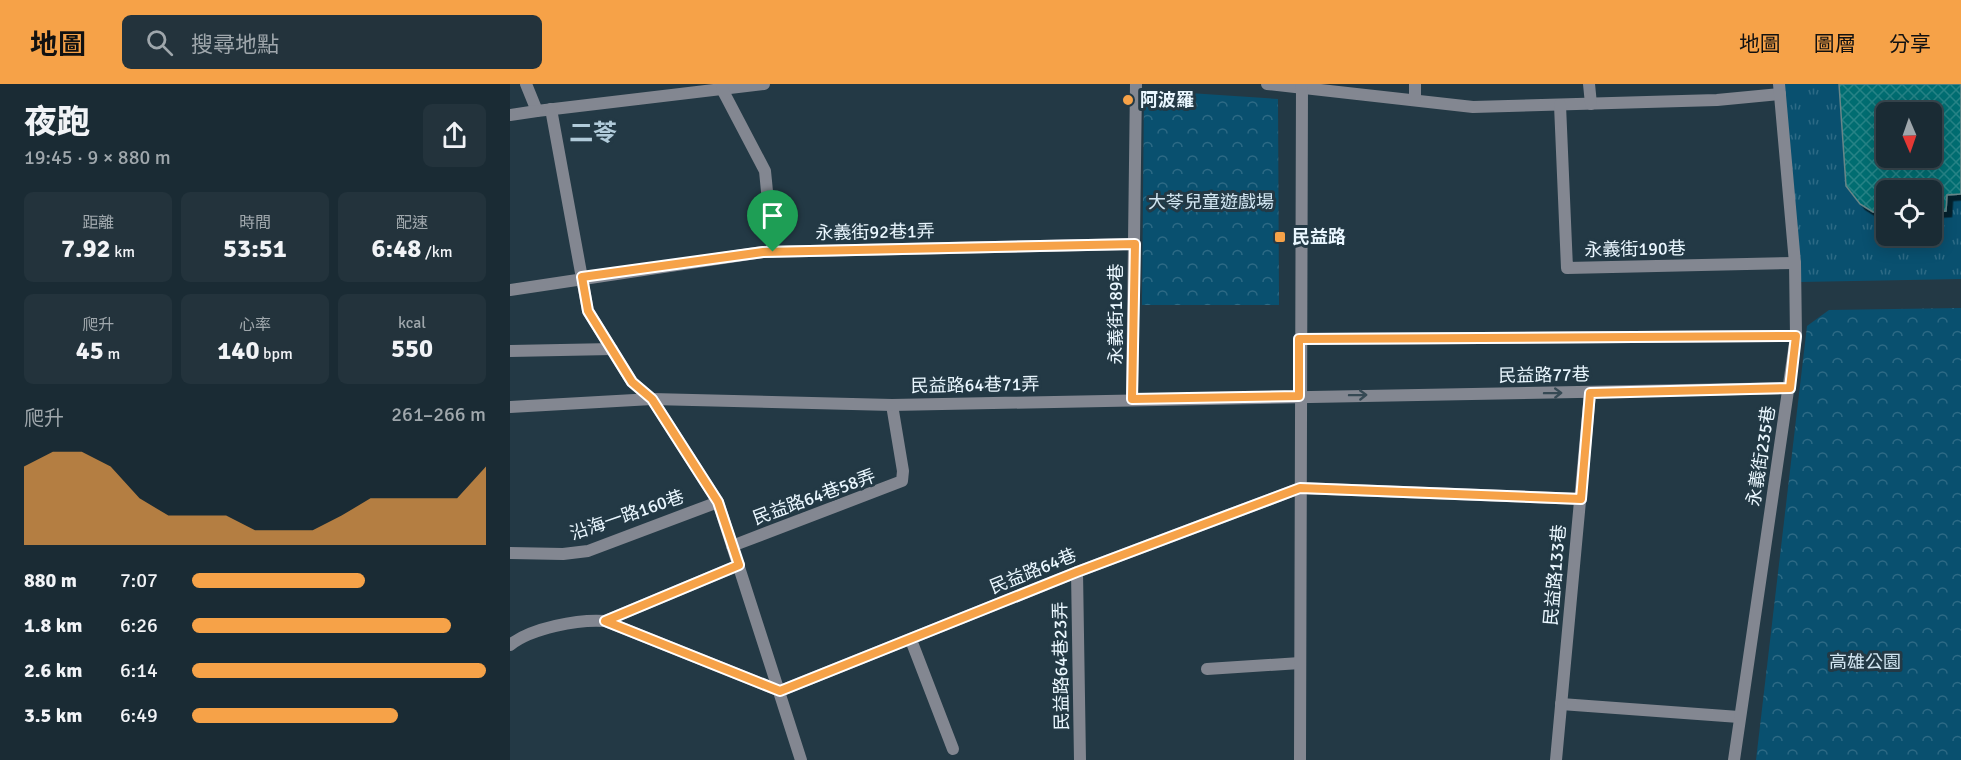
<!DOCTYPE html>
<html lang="zh-TW">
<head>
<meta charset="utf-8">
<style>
  :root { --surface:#1a2b34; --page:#23333c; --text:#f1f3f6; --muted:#9fa7ac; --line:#38474f; --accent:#f6a248 }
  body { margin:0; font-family:Signika,"Noto Sans TC",sans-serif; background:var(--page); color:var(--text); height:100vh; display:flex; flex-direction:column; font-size:22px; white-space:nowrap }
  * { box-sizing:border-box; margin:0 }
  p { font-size:20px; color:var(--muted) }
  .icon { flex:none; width:33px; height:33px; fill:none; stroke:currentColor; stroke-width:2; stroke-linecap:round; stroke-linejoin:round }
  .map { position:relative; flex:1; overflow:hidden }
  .side { display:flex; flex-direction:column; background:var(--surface); width:510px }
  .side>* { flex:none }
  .needle { width:39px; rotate:178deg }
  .fabs { position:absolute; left:1366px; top:18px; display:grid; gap:12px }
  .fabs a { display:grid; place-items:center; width:66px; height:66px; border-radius:9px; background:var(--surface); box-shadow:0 3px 15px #0003,0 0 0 2px var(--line); font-size:30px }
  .pin { position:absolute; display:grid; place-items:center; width:51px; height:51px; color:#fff; margin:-62px -26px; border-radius:50% 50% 50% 0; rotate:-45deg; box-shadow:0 0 6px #0007 }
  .pin .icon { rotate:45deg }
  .round { display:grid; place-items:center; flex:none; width:63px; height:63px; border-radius:9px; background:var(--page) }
  .headline { display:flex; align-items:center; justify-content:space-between; height:102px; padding:0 24px }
  h1 { font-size:33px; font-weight:800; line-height:45px }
  .stats { display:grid; grid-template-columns:repeat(3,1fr); gap:9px; height:102px; padding:6px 24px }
  .stats div { display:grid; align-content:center; border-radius:9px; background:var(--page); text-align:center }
  .stats b { font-size:26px; font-weight:800 }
  .stats small { font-size:16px; font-weight:400 }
  .stats p { font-size:16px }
  .chart { height:168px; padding:12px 24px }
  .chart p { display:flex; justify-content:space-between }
  .chart svg { width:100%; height:108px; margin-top:6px; fill:var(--accent); opacity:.7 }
  ul { padding:0 24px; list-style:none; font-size:20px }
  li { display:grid; grid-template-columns:96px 72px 1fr; align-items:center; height:45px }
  li i { height:15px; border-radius:8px; background:var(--accent) }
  header { display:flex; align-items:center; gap:36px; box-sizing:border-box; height:84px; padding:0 30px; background:var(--accent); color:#111 }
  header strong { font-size:28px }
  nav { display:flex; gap:33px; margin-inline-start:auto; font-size:21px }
  .search { width:420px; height:54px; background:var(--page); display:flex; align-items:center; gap:15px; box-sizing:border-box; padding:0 21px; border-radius:9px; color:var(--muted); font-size:22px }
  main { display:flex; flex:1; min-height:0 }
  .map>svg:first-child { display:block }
  .grass { fill:url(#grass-tufts); fill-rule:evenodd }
  .park { fill:url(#park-crowns) }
  .building { fill:url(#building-cross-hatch); stroke:#688688; stroke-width:1.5; fill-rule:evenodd; filter:url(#shadow) }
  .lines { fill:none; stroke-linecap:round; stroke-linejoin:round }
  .lane { stroke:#838791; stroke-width:12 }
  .street { stroke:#838791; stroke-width:12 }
  .oneway { stroke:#364954 }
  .route-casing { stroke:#fff; stroke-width:12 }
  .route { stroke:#f6a248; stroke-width:8 }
  .poi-dot { fill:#f6a248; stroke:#233945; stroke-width:2 }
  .labels { text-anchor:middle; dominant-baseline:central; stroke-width:6; stroke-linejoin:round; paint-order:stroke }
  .poi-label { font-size:18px; font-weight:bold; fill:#eaf7ff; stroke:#233945; text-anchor:start }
  .park-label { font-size:18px; fill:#d1e5f1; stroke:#233945 }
  .street-label { font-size:18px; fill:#eaf7ff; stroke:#233945 }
  .district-label { font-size:24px; font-weight:bold; fill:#b1cbda; stroke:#233945 }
</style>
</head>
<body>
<header>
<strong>地圖</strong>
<div class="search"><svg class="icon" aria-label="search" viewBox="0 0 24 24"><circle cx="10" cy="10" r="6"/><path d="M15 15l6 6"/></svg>搜尋地點</div>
<nav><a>地圖</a><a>圖層</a><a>分享</a></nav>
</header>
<main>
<section class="side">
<div class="headline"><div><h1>夜跑</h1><p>19:45 · 9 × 880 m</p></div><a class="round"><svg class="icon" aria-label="share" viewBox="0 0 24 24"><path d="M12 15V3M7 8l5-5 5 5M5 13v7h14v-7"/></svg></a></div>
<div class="stats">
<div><p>距離</p><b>7.92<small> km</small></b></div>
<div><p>時間</p><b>53:51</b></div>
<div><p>配速</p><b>6:48<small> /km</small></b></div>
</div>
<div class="stats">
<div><p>爬升</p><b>45<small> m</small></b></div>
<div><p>心率</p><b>140<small> bpm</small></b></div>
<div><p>kcal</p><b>550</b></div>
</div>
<div class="chart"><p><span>爬升</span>261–266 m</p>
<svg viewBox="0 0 160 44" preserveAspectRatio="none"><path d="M0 44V12L10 6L20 6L30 12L40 25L50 32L60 32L70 32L80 38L90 38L100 38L110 32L120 25L130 25L140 25L150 25L160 12V44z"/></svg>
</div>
<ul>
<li><b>880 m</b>7:07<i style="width:59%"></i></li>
<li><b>1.8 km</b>6:26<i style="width:88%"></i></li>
<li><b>2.6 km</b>6:14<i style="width:100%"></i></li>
<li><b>3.5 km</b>6:49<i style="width:70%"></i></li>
</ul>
</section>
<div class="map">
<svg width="1451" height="676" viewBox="0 0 1451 676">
  <defs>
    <pattern id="grass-tufts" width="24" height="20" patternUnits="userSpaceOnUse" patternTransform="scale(1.5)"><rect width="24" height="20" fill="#09506f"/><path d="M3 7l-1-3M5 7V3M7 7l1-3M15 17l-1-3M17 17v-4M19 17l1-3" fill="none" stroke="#2d6a85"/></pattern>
    <pattern id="park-crowns" width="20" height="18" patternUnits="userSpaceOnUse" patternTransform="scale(1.5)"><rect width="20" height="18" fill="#09506f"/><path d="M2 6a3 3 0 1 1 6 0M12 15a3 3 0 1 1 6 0" fill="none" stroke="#2d6a85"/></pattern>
    <pattern id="building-cross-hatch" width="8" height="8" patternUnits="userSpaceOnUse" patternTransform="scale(1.5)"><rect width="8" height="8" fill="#026d71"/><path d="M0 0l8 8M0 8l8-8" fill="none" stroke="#278386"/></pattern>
    <filter id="shadow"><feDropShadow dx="5.5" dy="5.5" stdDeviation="0" flood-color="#0009"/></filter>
  </defs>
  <rect width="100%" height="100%" fill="#233945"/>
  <path class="grass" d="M 1273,0 L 1451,0 L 1451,195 L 1290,198 ZM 1377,28 L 1422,28 L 1422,74 L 1377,74 ZM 1377,106 L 1422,106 L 1422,152 L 1377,152 Z"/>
  <g class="park">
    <polygon points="634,6 768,15 769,221 632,221"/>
    <polygon points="1451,224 1451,676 1246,676 1297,242 1319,226"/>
  </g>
  <path class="building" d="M 1329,0 L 1451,0 L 1451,110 L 1437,111 L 1436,127 L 1422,128 L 1422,106 L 1377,106 L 1377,129 L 1363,128 L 1350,120 L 1336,102 ZM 1377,28 L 1422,28 L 1422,74 L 1377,74 Z"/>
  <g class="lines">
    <g class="lane">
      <polyline points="222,462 392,397 393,387 382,321"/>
      <polyline points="95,537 229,481"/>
    </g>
    <g class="street">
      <polyline points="16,0 27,27 254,0"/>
      <polyline points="757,0 963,23 1207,16 1270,10"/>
      <polyline points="905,0 905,16"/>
      <polyline points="1079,0 1081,20"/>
      <polyline points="212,5 255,87 263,168"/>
      <polyline points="1050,21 1057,184 1285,179"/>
      <polyline points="41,25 78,227 122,298 142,315 208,418 291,676"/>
      <polyline points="0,31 27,27"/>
      <polyline points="0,206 253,168 625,160"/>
      <polyline points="789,255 1286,252"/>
      <polyline points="0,267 102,265"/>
      <polyline points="622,315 626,0"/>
      <polyline points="0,323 142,315 382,321 1280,304"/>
      <polyline points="0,469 53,470 78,467 208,418"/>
      <polyline points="567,488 570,676"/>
      <polyline points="401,556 443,665"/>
      <path d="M 0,561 C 21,544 69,535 95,537 L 270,607 L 567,488 L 790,404 L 1071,415"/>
      <polyline points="697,585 790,579"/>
      <polyline points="1051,620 1229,633"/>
      <polyline points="790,676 792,0"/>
      <polyline points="1046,676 1080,309"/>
      <polyline points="1224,676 1286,252 1285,179 1269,0"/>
    </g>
  </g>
  <defs><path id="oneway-shaft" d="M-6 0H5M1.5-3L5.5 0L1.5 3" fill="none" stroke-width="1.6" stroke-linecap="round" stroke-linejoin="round" transform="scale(1.5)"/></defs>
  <g class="oneway">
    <use href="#oneway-shaft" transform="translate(1043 309) rotate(-1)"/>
    <use href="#oneway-shaft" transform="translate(848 311) rotate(-1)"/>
  </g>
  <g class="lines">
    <defs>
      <polygon id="route" points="625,160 622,315 789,312 789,255 1286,252 1280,304 1080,309 1071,415 790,404 567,488 270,607 95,537 229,481 208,418 142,315 122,298 78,227 72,193 253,168"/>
    </defs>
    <use href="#route" class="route-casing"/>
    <use href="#route" class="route"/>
  </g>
  <g class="poi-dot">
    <circle cx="618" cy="16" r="6"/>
    <rect x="764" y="147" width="12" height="12" rx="3"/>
  </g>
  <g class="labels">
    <g class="poi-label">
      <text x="630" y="16">阿波羅</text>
      <text x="782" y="153">民益路</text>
    </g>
    <g class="park-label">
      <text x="701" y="118">大苓兒童遊戲場</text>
      <text x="1355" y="578">高雄公園</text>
    </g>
    <g class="street-label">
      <text transform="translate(365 148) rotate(-1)">永義街92巷1弄</text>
      <text transform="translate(1125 165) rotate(-1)">永義街190巷</text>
      <text transform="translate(606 230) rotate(-90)">永義街189巷</text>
      <text transform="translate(1034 291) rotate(-1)">民益路77巷</text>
      <text transform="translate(465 301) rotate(-1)">民益路64巷71弄</text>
      <text transform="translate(1251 372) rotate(-81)">永義街235巷</text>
      <text transform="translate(304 413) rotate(-20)">民益路64巷58弄</text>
      <text transform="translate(117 431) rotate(-19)">沿海一路160巷</text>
      <text transform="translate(523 487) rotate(-22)">民益路64巷</text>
      <text transform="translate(1045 491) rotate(-85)">民益路133巷</text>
      <text transform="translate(551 582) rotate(-91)">民益路64巷23弄</text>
    </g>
    <g class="district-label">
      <text x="83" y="49">二苓</text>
    </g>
  </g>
</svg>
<div class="fabs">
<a><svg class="needle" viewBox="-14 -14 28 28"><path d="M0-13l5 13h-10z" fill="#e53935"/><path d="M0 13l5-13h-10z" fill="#9fa7ac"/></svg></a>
<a><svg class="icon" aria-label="locate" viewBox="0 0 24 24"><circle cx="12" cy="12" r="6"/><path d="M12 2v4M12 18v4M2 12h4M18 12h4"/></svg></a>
</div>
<div class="pin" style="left:263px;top:168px;background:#1e9e55"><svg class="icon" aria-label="arrive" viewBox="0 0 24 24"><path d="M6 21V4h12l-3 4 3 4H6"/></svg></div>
</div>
</main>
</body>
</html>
